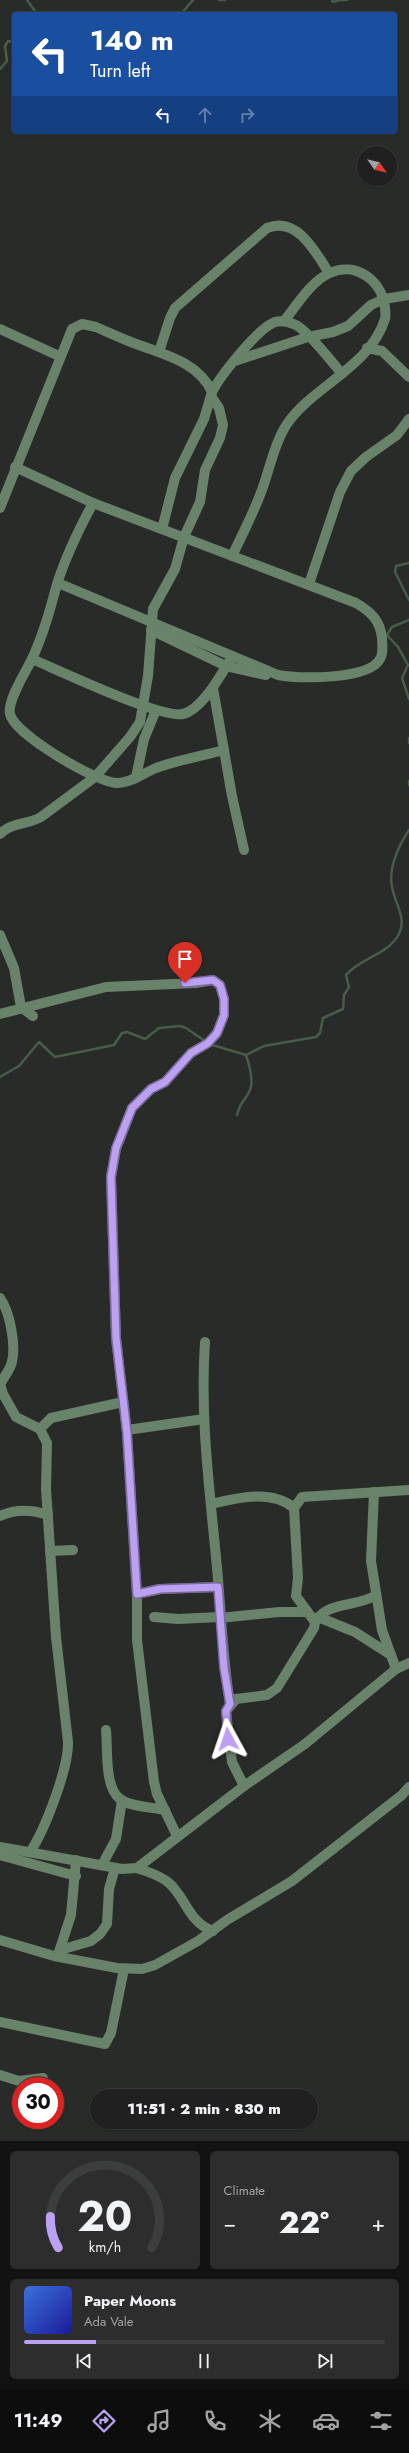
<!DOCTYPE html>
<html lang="en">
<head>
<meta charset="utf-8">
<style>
	body { margin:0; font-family:Jost,sans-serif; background:#2c2d2c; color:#f1f3f6; height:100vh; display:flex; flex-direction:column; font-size:15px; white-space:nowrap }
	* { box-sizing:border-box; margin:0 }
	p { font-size:13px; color:#a1a3a4 }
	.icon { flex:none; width:22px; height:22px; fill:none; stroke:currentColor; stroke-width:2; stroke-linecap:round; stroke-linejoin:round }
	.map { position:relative; height:2141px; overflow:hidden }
	.side { display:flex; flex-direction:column; gap:10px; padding:10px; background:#111211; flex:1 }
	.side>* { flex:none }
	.guide { position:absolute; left:12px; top:12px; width:385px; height:122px; border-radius:4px; box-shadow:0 1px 3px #0004,0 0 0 1px #3c3e3d; background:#1a4fa0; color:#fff; overflow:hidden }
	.needle { width:26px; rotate:124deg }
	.controls { position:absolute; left:357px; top:146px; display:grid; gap:8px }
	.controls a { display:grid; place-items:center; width:40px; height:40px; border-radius:50%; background:#1f201f; box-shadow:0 1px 3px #0004,0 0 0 1px #3c3e3d; font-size:20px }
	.speed { position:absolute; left:12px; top:2077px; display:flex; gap:8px; font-size:20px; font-weight:700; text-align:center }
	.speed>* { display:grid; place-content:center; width:52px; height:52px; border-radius:50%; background:#1f201f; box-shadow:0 1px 3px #0004,0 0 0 1px #3c3e3d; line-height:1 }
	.speed .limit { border:6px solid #d22; background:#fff; color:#111 }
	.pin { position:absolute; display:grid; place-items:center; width:34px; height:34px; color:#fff; margin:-41px -17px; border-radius:50% 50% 50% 0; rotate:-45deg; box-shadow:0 0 4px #0007 }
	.pin .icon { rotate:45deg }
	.me { position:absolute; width:44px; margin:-22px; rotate:355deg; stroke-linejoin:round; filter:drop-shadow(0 0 3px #0008) }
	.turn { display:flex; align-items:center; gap:14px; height:84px; padding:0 12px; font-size:18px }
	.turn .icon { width:52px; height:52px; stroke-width:2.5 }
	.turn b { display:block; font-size:28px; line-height:34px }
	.lanes { display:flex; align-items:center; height:38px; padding:0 12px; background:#0003; justify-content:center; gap:20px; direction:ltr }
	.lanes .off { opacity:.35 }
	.big { font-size:30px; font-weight:800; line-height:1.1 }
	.side .card { flex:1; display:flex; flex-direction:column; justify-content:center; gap:6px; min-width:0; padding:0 14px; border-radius:6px; background:#2c2d2c }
	.side .dial { align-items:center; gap:0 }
	.dial svg { height:104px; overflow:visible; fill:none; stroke:#3c3e3d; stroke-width:7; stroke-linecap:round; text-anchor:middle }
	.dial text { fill:#f1f3f6; stroke:none }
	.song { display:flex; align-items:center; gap:12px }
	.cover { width:48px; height:48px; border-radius:6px; background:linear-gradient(135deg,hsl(220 70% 55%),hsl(240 70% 35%)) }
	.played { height:4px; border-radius:2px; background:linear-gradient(90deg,#bca0f2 20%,#3c3e3d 20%) }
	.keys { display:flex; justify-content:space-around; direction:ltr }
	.heat { display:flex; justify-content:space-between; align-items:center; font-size:22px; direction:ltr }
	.side .tiles { flex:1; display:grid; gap:10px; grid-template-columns:1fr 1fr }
	.card:last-child { grid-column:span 2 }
	.trip { position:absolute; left:90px; top:2089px; width:228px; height:40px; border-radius:20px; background:#1f201f; box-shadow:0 1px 3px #0004,0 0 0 1px #3c3e3d; font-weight:800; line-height:40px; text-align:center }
	.tab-bar { display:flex; height:64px; justify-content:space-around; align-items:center; background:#0c0d0c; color:#a1a3a4 }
	.tab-bar .icon { width:28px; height:28px }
	.tab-bar .on { color:#bca0f2 }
	.tab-bar b { font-size:18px; color:#f1f3f6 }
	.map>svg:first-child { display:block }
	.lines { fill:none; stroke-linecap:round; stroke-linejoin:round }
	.stream { stroke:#485c4a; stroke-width:2.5 }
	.minor { stroke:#69826a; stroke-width:10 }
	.route-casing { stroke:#7a689d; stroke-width:10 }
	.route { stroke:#bca0f2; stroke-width:7 }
</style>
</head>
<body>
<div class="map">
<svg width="409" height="2141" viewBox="0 0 409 2141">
	<rect width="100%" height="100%" fill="#292b29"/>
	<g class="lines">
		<g class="stream">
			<polyline points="27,0 37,14"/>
			<polyline points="219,0 225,0"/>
			<polyline points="332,0 333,2 340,0"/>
			<polyline points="342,0 347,0"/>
			<polyline points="181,14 193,0"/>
			<polyline points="0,69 7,61 5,46 8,41 14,42"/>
			<polyline points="409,563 396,566 395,572 409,600"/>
			<polyline points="409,620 392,627 387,635 398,647 408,665 402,678 409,699"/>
			<polyline points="409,738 409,743"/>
			<polyline points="409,781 409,785"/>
			<path d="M209,1044L246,1055C249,1064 254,1080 250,1090C246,1100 240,1101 237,1115"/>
			<path d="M246,1055L264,1046L316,1037L320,1033L323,1018L343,1009L344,995L349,987L346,975C360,958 388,955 399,934C407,918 395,904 392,887C388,868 399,845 409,830"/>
			<polyline points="0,1077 19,1066 39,1042 55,1057 114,1045 122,1033 127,1032 145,1039 159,1028 180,1026 186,1028 205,1041"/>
		</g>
		<g class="minor">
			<polyline points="0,329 59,356"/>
			<polyline points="367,348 382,351 409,377"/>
			<path d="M159,352L170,318L175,308L267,228C297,216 315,251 329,273"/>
			<polyline points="235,361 308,337 333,332 348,326 371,305 384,299 409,295"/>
			<path d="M212,392C221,375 258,328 275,322C282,320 289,322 296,325C308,331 332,362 342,374"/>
			<path d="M15,467L93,503L356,603C371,612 380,620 382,638C382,644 384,653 380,659C369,680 298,679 278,675L58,583"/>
			<path d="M93,503C79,529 66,556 57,584C50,610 43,636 31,661C25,673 7,701 10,714C14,734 97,783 117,783C131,783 144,773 156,768C178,760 202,756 224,750"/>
			<path d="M0,508L72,329L82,324L96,327C110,333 124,340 139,345C166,355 199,363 212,392L204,419L175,478L162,529"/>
			<path d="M232,556C243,533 255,510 263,487C270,467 275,442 287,424C313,386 370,367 385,319C386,315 385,311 385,307C382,281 356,261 330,273C311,281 297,305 284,321"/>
			<polyline points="309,584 340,492 351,471 366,457 397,435 409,419"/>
			<polyline points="151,630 226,666 266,675"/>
			<path d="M32,659C58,670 161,719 183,714C203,709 221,674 232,657"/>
			<polyline points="213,688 232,796 244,850"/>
			<polyline points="136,777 144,739 156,710"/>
			<path d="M0,834C12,822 27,825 41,817L95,777L130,737L140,722L148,676L153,609L175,569L184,537L200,502L205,470L220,438L223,425L219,408L211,396"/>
			<polyline points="0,935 14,968 21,1007 33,1016"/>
			<polyline points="0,1014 106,987 196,983 213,980 220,985 224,999 224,1015 217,1033 208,1043 191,1053 165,1082 151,1089 132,1108 116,1149 111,1177 116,1338 127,1433 137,1597 137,1640 154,1782 157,1794 177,1836"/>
			<path d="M0,1298C10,1312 16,1345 12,1362C10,1370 4,1377 0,1384L3,1394L16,1417L40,1429L47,1443L46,1489L56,1637L68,1742C69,1767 45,1830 30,1852"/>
			<path d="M205,1342C200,1414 209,1485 216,1557C221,1606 222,1655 230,1704"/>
			<polyline points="40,1429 51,1418 123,1402"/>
			<polyline points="127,1430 204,1419"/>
			<polyline points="374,1492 371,1561 382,1630 396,1669"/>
			<path d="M211,1504C237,1498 272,1489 294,1508"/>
			<path d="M0,1516C15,1509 33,1510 48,1515"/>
			<polyline points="50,1551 73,1550"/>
			<polyline points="137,1594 160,1589 218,1587"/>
			<polyline points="154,1617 178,1619 220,1617"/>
			<polyline points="318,1617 355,1632 391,1655"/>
			<polyline points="220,1618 279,1612 307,1612"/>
			<path d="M316,1621C328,1601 359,1607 376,1595"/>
			<path d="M106,1730C108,1749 104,1787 120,1799C130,1807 152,1807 165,1810"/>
			<polyline points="244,1786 232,1762 226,1711 236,1699 267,1695 277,1688 314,1628 315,1622 296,1596 298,1578 294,1508 302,1497 409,1490"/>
			<polyline points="0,1847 122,1869 137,1868 244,1786 305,1744 396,1669 409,1663"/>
			<polyline points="0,1855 76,1876"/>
			<polyline points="102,1865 116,1839 122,1800"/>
			<path d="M137,1868C148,1872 160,1875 169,1883C186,1898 189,1923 213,1931"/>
			<polyline points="0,1940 54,1956 117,1968 142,1969 155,1965 198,1941 227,1920 292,1881 402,1795 409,1787"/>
			<polyline points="60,1950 91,1941 100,1934 107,1924 109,1889 115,1868"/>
			<polyline points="58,1955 71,1915 76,1860"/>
			<polyline points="0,2022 105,2044 111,2033 124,1969"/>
			<polyline points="0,2075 19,2081 43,2078"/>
		</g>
	</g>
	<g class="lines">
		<g class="route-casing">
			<polyline id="route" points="185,983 213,980 220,985 224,999 224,1015 217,1033 208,1043 191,1053 165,1082 151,1089 132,1108 116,1148 111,1177 116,1338 127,1433 137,1594 160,1589 218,1587 224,1668 230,1704 226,1711 228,1739"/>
		</g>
		<use href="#route" class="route"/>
	</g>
</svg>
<div class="controls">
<a><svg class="needle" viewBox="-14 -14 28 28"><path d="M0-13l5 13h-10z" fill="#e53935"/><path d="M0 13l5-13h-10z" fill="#a1a3a4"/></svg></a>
</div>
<div class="speed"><div class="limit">30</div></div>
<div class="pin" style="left:185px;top:983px;background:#d93025"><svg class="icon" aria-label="arrive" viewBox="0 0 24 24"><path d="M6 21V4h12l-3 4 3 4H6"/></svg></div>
<svg class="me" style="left:228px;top:1739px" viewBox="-20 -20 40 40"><path d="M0-17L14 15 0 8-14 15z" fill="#bca0f2" stroke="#fff" stroke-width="4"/></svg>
<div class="trip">11:51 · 2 min · 830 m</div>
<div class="guide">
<div class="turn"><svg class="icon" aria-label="left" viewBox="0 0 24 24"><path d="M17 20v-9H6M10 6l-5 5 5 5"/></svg><div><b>140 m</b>Turn left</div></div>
<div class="lanes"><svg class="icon" aria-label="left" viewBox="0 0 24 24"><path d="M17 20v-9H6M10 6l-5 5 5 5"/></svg><svg class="icon off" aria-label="ahead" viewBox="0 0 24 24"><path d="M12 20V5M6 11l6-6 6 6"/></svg><svg class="icon off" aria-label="right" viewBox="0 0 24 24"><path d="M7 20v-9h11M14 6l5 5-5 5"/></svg></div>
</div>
</div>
<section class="side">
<div class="tiles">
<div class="card dial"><svg viewBox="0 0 100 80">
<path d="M14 69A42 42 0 1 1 86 69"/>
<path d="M14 69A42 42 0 0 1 8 45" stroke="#bca0f2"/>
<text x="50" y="56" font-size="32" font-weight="700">20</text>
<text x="50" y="72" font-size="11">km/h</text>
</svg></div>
<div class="card"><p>Climate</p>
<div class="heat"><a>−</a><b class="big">22°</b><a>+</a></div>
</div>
<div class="card">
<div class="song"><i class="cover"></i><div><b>Paper Moons</b><p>Ada Vale</p></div></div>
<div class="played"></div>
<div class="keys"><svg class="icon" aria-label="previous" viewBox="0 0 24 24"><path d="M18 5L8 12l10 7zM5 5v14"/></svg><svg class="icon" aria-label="pause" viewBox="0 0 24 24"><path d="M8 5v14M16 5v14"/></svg><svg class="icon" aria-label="next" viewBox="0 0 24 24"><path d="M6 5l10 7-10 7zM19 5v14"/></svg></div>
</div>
</div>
</section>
<nav class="tab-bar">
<b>11:49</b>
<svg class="icon on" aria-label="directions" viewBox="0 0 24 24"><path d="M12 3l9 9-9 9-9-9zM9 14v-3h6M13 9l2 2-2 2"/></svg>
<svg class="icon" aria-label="music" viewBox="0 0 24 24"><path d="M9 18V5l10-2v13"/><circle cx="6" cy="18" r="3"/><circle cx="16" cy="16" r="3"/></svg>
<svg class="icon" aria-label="phone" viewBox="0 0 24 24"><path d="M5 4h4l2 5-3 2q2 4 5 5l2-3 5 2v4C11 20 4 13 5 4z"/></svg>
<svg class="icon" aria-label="climate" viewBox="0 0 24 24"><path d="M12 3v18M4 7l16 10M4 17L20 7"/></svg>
<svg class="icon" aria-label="car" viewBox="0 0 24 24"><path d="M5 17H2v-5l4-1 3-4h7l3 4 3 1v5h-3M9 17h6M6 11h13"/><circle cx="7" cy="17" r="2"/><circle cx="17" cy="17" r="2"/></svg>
<svg class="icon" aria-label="filters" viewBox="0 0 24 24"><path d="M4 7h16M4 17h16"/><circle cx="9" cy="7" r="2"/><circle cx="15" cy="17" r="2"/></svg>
</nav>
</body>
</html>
